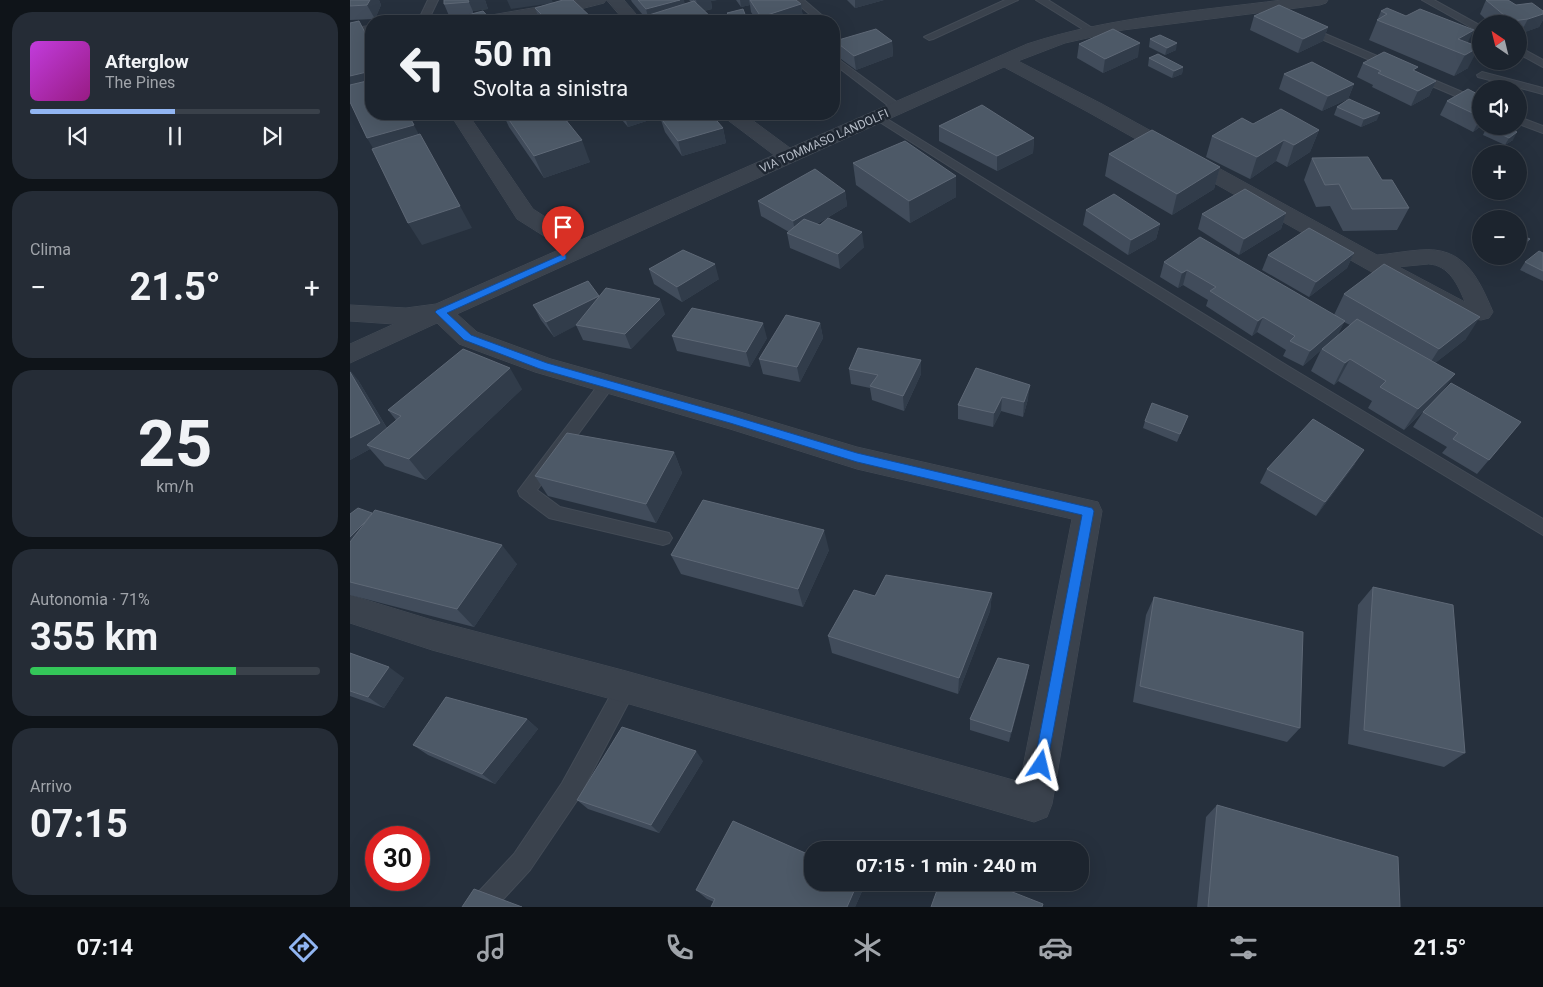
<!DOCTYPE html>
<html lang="it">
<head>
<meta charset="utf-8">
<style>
	body { margin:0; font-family:Roboto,sans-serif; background:#252c36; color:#f1f3f6; height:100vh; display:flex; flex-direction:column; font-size:19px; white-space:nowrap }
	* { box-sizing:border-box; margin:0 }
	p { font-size:16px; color:#a0a4aa }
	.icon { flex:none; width:28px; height:28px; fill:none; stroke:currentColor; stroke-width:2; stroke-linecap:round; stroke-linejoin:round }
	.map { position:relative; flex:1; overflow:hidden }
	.details { display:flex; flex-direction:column; gap:12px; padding:12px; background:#0f1419; width:350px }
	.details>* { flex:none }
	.top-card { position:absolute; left:15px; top:15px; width:475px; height:105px; border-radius:20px; box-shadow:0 5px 20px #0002,0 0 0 1px #3a414a; background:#1c242e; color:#f1f3f6; overflow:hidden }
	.needle { width:32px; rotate:325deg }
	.tools { position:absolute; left:1122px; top:15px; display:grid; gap:10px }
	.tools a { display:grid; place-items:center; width:55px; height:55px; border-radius:50%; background:#1c242e; box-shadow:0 5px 20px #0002,0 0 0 1px #3a414a; font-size:25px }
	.speed { position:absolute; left:15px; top:826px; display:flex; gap:10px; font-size:25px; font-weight:700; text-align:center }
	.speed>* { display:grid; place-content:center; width:65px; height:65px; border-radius:50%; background:#1c242e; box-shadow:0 5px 20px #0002,0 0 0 1px #3a414a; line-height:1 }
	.speed .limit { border:8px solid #d22; background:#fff; color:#111 }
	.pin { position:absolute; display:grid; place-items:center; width:42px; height:42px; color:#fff; margin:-51px -21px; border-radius:50% 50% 50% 0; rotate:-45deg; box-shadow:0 0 5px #0007 }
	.pin .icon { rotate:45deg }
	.me { position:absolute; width:55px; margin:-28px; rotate:10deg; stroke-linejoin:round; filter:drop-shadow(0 0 4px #0008) }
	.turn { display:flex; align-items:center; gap:18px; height:105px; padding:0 25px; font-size:22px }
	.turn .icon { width:65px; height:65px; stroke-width:2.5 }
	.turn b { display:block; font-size:35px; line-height:42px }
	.big { font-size:38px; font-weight:700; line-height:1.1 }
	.details .card { flex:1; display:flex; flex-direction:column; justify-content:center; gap:8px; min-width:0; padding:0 18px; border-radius:20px; background:#252c36 }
	.details .dial { align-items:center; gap:0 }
	.dial b { font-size:65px; line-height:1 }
	.song { display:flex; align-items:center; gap:15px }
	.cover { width:60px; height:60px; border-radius:8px; background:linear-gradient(135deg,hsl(290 70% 55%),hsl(310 70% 35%)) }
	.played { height:5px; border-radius:2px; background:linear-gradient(90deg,#91b5f2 50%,#3a414a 50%) }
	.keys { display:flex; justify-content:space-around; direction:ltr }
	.heat { display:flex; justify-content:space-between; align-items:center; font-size:28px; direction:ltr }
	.charge { height:8px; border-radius:4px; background:linear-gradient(90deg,#34c759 71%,#3a414a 0) }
	.trip { position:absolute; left:454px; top:841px; width:285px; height:50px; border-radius:20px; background:#1c242e; box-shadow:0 5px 20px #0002,0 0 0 1px #3a414a; font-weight:700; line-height:50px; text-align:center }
	.tabs { display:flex; height:80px; justify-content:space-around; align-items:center; background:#0b0e12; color:#a0a4aa }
	.tabs .icon { width:35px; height:35px }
	.tabs .selected { color:#91b5f2 }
	.tabs b { font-size:22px; color:#f1f3f6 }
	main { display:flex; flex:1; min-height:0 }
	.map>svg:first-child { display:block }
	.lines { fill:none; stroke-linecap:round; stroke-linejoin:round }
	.service-casing { stroke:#434b56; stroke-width:2 }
	.minor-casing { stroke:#434b56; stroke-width:1 }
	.service { fill:#3a424d; fill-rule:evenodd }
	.minor { fill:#3a424d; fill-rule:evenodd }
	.wall { fill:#414c5b; fill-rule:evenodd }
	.shaded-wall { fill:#313c4a }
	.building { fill:#4d5967; stroke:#5e6876 }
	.route { fill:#1a73e8; stroke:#114b97 }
	.labels { text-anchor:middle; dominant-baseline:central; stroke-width:5; stroke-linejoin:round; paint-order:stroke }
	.far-street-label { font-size:12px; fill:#b6bdc8; stroke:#1f2732 }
</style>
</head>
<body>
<main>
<section class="details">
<div class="card">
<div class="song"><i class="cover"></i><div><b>Afterglow</b><p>The Pines</p></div></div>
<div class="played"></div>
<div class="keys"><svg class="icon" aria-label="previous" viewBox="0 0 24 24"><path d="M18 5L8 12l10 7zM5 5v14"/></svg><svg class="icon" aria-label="pause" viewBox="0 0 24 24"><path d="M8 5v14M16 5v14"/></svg><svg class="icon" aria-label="next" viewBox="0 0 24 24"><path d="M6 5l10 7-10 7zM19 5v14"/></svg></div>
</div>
<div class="card"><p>Clima</p>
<div class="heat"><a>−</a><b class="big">21.5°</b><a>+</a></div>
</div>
<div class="card dial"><b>25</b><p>km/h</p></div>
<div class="card"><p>Autonomia · 71%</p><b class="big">355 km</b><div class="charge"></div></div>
<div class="card"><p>Arrivo</p><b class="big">07:15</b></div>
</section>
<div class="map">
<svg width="1193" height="907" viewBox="0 0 1193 907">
	<rect width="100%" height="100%" fill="#26303d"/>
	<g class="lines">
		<g class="service-casing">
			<g id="service">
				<polygon points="78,0 88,0 78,21 68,21"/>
				<polygon points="443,0 454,0 475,18 469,21 455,21 463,17"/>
				<polygon points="655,0 668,0 583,39 579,40 574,37"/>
				<polygon points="686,0 698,0 747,31 742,34 739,33"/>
				<polygon points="1072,0 1084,0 1131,26 1131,33"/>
				<polygon points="954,25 1046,64 1047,66 1046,68 1038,68 951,30 951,26"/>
				<polygon points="1169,47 1193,60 1193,67 1169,54"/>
				<polygon points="484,56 552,106 554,108 552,110 544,110 484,64"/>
				<polygon points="1065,72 1131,100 1131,107 1061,77 1060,75"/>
				<polygon points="1132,72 1193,88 1193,94 1128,77 1127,75"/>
				<polygon points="529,114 941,368 1193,519 1193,535 931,376 525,119 523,117 525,115"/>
				<polygon points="1169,117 1193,126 1193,133 1169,124"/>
				<polygon points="257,378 262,380 265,384 262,388 187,490 210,507 319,533 322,538 319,543 313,545 199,518 170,496 168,491 252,380"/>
				<polygon points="276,678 283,680 286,687 283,694 228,799 180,870 146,907 118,907 122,899 164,854 212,783 269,680"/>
			</g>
		</g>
		<g class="minor-casing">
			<g id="minor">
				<path d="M229,0H256L254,3C212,14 171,24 128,21L130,18L136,16Z"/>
				<polygon points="257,0 274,0 292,21 275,21"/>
				<path d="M932,0H978L976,3L970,5L773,30L715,43L668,61L752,104L1027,255C1041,254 1055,251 1070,250C1114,246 1128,277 1143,312L1139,318L1131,320L1098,315L738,112L654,67L107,314L127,332L201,359L380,409L507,447L748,502L752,511L702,804L697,817L684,822L276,703L82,650L0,623V595L82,620L276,671L670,782L722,519L507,469L380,429L185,372L109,344L87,323L0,363V344L44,324L0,321V305L56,308L86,304L213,248L167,219L100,114H118L183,209L231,240L424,155L375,118L373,114H394L440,148L677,44C759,17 847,11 932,0ZM1079,264C1099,265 1108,285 1115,302L1049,267Z"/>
				<polygon points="21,26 21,36 0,38 0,28"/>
			</g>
		</g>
		<use href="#service" class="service"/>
		<use href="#minor" class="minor"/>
	</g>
	<g class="wall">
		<polygon points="0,0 29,0 31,5 25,19 0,20"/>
		<polygon points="94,0 135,0 138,9 123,11 123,13 108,17 100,18 94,4"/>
		<polygon points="281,0 334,0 334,4 341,2 339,0 367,0 361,1 362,9 354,11 364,20 364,21 298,21 282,2"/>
		<polygon points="386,0 446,0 451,4 453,18 443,21 407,21 401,12 400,5 391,7"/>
		<polygon points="497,0 534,0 505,8"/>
		<polygon points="1136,0 1166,5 1193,14 1193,20 1189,27 1169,34 1169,24 1141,24 1130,14"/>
		<polygon points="202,3 161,9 203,3 245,21 190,21 185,8"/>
		<polygon points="1031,11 1118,42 1118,68 1104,76 1019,40"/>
		<polygon points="377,13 397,21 380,21 378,20"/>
		<polygon points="904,16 978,27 973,41 948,53 900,30"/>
		<polygon points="800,39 826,50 815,55 799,47"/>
		<polygon points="485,41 542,41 543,56 506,70 487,56"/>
		<polygon points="729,44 788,57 753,73 727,58"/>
		<polygon points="799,58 833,67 832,74 822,78 798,66"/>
		<polygon points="1013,63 1066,72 1086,81 1079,96 1061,106 1022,87 1023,85 1007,77"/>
		<polygon points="934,74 1004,84 998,99 972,111 929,89"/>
		<polygon points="1131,96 1131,126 1123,132 1090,115 1097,101"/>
		<polygon points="987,107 1027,120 1011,127 984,115"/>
		<polygon points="153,114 226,114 227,117 217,121 240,162 194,178 159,127"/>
		<polygon points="267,114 318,114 278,127"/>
		<polygon points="310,117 373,128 376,143 332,156 315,132"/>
		<polygon points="903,124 969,130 960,152 937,167 926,161 900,179 856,157 862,136"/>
		<polygon points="589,126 684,138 683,153 647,171 589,141"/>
		<polygon points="1137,127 1163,140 1155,145 1133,135"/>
		<polygon points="759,154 870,167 864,189 822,215 755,176"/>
		<polygon points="962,158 1032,180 1059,208 1047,230 993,231 980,206 966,207 954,180"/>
		<polygon points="503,163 606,176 606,197 560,223 506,185"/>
		<polygon points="495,191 497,206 467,224 514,247 490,269 440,248 437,233 439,232 411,216 408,201"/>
		<polygon points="736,210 810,224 806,239 778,255 733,225"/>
		<polygon points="936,213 931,229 889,255 848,229 852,214"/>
		<polygon points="1004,253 997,268 959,297 912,270 918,255"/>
		<polygon points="1193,253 1193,281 1170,270 1175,262"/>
		<path d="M814,262L984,315L994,294L1116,339L1085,363L1092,393L1171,422L1127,474L1092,453L1097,447L1063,427L1073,412L1080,405L1054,430L1018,408L1022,401L988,381L984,385L961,371L971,350L953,366L933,356L936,350L907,332L902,336L856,306L858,300L833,285L828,288L810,277ZM994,322L1000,325L987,336Z"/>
		<polygon points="299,269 369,279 332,302 304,284"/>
		<polygon points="249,296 315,314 281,349 233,340 226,325 204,337 191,320 183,305"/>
		<polygon points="470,323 473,338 450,382 413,374 409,359"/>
		<polygon points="322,336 417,338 400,367 327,351"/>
		<polygon points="626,368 678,399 673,417 651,411 643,427 608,419 608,405"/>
		<polygon points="499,369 571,374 554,411 522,400 520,388 501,384"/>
		<polygon points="8,380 37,428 46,420 38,410 172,389 76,480 35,466 20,449 0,460"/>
		<polygon points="838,416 827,442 793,428 795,421"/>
		<polygon points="324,452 332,473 306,523 198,496 185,476"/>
		<polygon points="1005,464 966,516 910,483 917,469"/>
		<polygon points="0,514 167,564 124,627 0,595"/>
		<polygon points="479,550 453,607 331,574 321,555"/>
		<polygon points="1023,587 1115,753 1094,767 998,744 1008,605"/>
		<polygon points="642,593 640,611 608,694 482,653 478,636 525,596"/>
		<polygon points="804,597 950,728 937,742 783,702 796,615"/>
		<polygon points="0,653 54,678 34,708 0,696"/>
		<polygon points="679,665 677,676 659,742 620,730 620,719"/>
		<polygon points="177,719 188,729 145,784 78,755 63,745"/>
		<polygon points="353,761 309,833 238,809 227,800"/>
		<polygon points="867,805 1050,907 847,907 856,817"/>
		<polygon points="514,887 505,907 361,907 364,902 357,899 346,890"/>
	</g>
	<g class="shaded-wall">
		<polygon points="20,0 29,0 31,5 25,19 17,5"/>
		<polygon points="118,0 135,0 138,9 123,11 125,16"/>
		<polygon points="157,0 202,0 203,3 161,9"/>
		<polygon points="330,0 334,0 337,13 299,15 301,21 299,21 296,9"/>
		<polygon points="346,0 367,0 361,1 362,9 349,12"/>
		<polygon points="390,0 399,0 400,5 391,7"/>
		<polygon points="505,0 534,0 505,8"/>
		<polygon points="451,4 453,18 443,21 412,21 411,17"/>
		<polygon points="1193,14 1193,20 1189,27 1170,34 1178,19"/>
		<polygon points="396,17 397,21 385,21 385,20"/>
		<polygon points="978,27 973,41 948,53 953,39"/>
		<polygon points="1124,30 1114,50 1108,39"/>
		<polygon points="542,41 543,56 506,70 504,56"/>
		<polygon points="790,43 788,57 753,73 755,59"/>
		<polygon points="827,43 826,50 815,55 817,48"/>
		<polygon points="1129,47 1118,68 1104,76 1115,55"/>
		<polygon points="833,67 832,74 822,78 824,71"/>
		<polygon points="21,71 21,95 0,95 0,76"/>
		<polygon points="1086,81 1079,96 1061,106 1068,91"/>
		<polygon points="1004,84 998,99 972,111 978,96"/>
		<polygon points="1030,113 1027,120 1011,127 1014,119"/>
		<polygon points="58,114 75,146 30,160 17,138"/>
		<polygon points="207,114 226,114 227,117 210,123"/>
		<polygon points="274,114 318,114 278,127"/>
		<polygon points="1131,117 1131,126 1123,132"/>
		<polygon points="373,128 376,143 332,156 328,141"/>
		<polygon points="969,130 960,152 937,167 944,145"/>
		<polygon points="1167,132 1163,140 1155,145 1159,138"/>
		<polygon points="684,138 683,153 647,171 647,156"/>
		<polygon points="232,140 240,162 194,178 184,156"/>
		<polygon points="934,140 926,161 900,179 907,157"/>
		<polygon points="870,167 864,189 822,215 827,194"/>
		<polygon points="606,176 606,197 560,223 559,201"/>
		<polygon points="495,191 497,206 446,236 443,221"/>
		<polygon points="110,206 122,228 72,245 58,223"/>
		<polygon points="936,213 931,229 889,255 894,239"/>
		<polygon points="810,224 806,239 778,255 781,240"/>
		<polygon points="512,232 514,247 490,269 488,254"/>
		<polygon points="1180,239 1175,247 1169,251 1169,247"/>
		<polygon points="1004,253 997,268 959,297 966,282"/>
		<polygon points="365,264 369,279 332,302 327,287"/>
		<polygon points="837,270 833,285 828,288 832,273"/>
		<polygon points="249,296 255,311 204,337 196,322"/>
		<polygon points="310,299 315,314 281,349 275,334"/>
		<polygon points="913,317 907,332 902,336 908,321"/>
		<polygon points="1130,317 1116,339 1075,371 1089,349"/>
		<polygon points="995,321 987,336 953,366 960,351"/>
		<polygon points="413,323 417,338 400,367 396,352"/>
		<polygon points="470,323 473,338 450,382 447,367"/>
		<polygon points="1000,359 988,381 984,385 995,363"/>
		<polygon points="571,360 571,374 554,411 553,396"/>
		<polygon points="160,368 172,389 76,480 59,459"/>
		<polygon points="0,370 8,380 42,437 17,445 20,449 0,460"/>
		<polygon points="1105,374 1090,395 1054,430 1068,409"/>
		<polygon points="680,385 678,399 673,417 674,402"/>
		<polygon points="652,397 651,411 643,427 644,413"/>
		<polygon points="1014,450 1005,464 966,516 975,502"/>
		<polygon points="324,452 332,473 306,523 296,504"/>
		<polygon points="24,514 0,551 0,537"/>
		<polygon points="474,530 479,550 453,607 448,589"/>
		<polygon points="152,545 167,564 124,627 107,609"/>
		<polygon points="642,593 640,611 608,694 609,678"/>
		<polygon points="679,665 677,676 659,742 661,732"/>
		<polygon points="39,667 54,678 34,708 18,697"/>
		<polygon points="177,719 188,729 145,784 132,774"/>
		<polygon points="346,751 353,761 309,833 301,825"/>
		<polygon points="508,882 512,882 514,887 505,907 497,907"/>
	</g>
	<g class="building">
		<polygon points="0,0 20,0 17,5 0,6"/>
		<polygon points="94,0 118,0 119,2 94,4"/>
		<polygon points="213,0 223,0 245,21 198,21 185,8"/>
		<polygon points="288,0 330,0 296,9"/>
		<polygon points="400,0 446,0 451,4 411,17"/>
		<polygon points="1136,0 1158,0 1166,5 1182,3 1193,11 1193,14 1178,19 1161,21"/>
		<polygon points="344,1 364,20 358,21 306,21 299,15"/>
		<polygon points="929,5 978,27 953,39 904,16"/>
		<polygon points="1037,8 1056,16 1070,9 1124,30 1108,39 1129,47 1115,55 1027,20 1037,14 1031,11"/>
		<polygon points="393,9 396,17 385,20 377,13"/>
		<polygon points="133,11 142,21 94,21"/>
		<polygon points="9,21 21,44 21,71 0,76 0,23"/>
		<polygon points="526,29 542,41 504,56 485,41"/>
		<polygon points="763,29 790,43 755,59 729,44"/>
		<polygon points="810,35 827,43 817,48 800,39"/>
		<polygon points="1034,52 1068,67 1063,70 1086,81 1068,91 1028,73 1031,71 1013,63"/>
		<polygon points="808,54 833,67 824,71 799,58"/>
		<polygon points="962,62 1004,84 978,96 934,74"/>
		<polygon points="21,80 21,114 58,114 64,125 17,138 0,102 0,85"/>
		<polygon points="1118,89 1131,96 1131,117 1097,101"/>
		<polygon points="999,99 1030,113 1014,119 987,107"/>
		<polygon points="632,105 684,138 647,156 589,126"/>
		<polygon points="931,109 969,130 944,145 934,140 907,157 862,136 892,118 903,124"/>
		<polygon points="155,114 211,114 232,140 184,156"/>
		<polygon points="321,114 361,114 373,128 328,141 310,117"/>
		<polygon points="1139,126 1155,126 1167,132 1159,138 1137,127"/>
		<polygon points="802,130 870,167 827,194 759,154"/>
		<polygon points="70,134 110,206 58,223 22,149"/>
		<polygon points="555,141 606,176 559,201 503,163"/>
		<polygon points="1018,157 1032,180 1042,180 1059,208 1002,209 989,184 975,185 962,158"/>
		<polygon points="465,169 495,191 443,221 408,201"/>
		<polygon points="895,189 936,213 894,239 852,214"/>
		<polygon points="764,194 810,224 781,240 736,210"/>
		<polygon points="478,218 512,232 488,254 437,233 454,219 470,225"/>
		<polygon points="959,228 1004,253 966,282 918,255"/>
		<polygon points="1169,234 1180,239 1169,247"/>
		<polygon points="850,237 995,321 960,351 940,341 945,336 913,317 908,321 860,291 866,287 837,270 832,273 814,262"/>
		<polygon points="333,250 365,264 327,287 299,269"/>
		<polygon points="1189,251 1193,253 1193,271 1175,262"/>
		<polygon points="1034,264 1130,317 1089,349 994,294"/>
		<polygon points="238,281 249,296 196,322 183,305"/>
		<polygon points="256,288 310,299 275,334 226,325"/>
		<polygon points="342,308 413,323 396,352 322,336"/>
		<polygon points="436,315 470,323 447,367 409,359"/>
		<polygon points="1007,319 1105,374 1068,409 1030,387 1036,381 1000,359 995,363 972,349"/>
		<polygon points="508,348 571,360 553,396 520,386 528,375 499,369"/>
		<polygon points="113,349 160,368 59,459 17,445 51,416 38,410"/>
		<polygon points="626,368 680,385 674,402 652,397 644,413 608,405"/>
		<polygon points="0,372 30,423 0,438"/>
		<polygon points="1101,383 1171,422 1139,460 1103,439 1108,433 1073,412"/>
		<polygon points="802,403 838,416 830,434 795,421"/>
		<polygon points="963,419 1014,450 975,502 917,469"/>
		<polygon points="217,433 324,452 296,504 185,476"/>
		<polygon points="353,500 474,530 448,589 321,555"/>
		<polygon points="8,508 22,513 15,522 0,537 0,514"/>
		<polygon points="25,510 152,545 107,609 0,582 0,542"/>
		<polygon points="536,575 642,593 609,678 478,636 504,590 525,596"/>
		<polygon points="1023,587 1103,605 1115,753 1014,730"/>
		<polygon points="804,597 953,632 950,728 790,686"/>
		<polygon points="0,653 39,667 18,697 0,691"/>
		<polygon points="648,658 679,665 661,732 620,719"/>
		<polygon points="96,697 177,719 132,774 63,745"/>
		<polygon points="272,727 346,751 301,825 227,800"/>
		<polygon points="867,805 1048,857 1050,907 858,907"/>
		<polygon points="383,821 462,856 462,882 508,882 497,907 361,907 365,899 346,890"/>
		<polygon points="590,882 637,882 693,904 692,907 581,907"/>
		<polygon points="124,889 172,907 112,907"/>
	</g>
	<polygon class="route" points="213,254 216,255 216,259 97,313 121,335 197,363 380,415 507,453 742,508 744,511 696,770 691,772 686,770 684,765 732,515 507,462 380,423 190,369 114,340 85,312 87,310"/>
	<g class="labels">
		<g class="far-street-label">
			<text transform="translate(474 141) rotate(-24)">VIA TOMMASO LANDOLFI</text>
		</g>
	</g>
</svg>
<div class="tools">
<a><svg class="needle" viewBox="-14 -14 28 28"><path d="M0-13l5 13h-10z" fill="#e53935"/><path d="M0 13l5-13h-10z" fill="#a0a4aa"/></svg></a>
<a><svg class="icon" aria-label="sound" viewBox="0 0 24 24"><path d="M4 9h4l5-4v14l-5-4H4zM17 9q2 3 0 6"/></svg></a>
<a>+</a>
<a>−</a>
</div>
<div class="speed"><div class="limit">30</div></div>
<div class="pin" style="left:213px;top:257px;background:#d93025"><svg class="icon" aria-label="arrive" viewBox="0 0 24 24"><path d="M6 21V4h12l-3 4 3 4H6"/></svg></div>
<svg class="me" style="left:691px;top:765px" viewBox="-20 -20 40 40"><path d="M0-17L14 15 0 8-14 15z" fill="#1a73e8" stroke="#fff" stroke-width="4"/></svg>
<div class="trip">07:15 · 1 min · 240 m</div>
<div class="top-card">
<div class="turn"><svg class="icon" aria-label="left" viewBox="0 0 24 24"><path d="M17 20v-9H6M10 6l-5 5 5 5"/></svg><div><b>50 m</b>Svolta a sinistra</div></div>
</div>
</div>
</main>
<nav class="tabs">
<b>07:14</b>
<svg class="icon selected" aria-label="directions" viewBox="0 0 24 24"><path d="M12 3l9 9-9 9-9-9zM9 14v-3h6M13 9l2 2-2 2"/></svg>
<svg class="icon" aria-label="music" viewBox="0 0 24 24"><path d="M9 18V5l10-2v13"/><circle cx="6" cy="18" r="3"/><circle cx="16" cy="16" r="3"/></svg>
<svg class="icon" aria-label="phone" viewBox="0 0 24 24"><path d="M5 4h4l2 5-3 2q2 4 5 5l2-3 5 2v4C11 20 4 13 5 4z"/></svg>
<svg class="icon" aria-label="climate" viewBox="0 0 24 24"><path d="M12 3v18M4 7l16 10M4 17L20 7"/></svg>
<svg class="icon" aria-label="car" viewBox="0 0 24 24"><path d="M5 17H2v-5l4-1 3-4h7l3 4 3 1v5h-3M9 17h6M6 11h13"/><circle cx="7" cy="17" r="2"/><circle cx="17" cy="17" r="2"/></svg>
<svg class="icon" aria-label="filters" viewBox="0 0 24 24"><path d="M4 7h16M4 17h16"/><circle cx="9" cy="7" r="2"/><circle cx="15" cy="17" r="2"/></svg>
<b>21.5°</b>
</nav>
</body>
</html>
